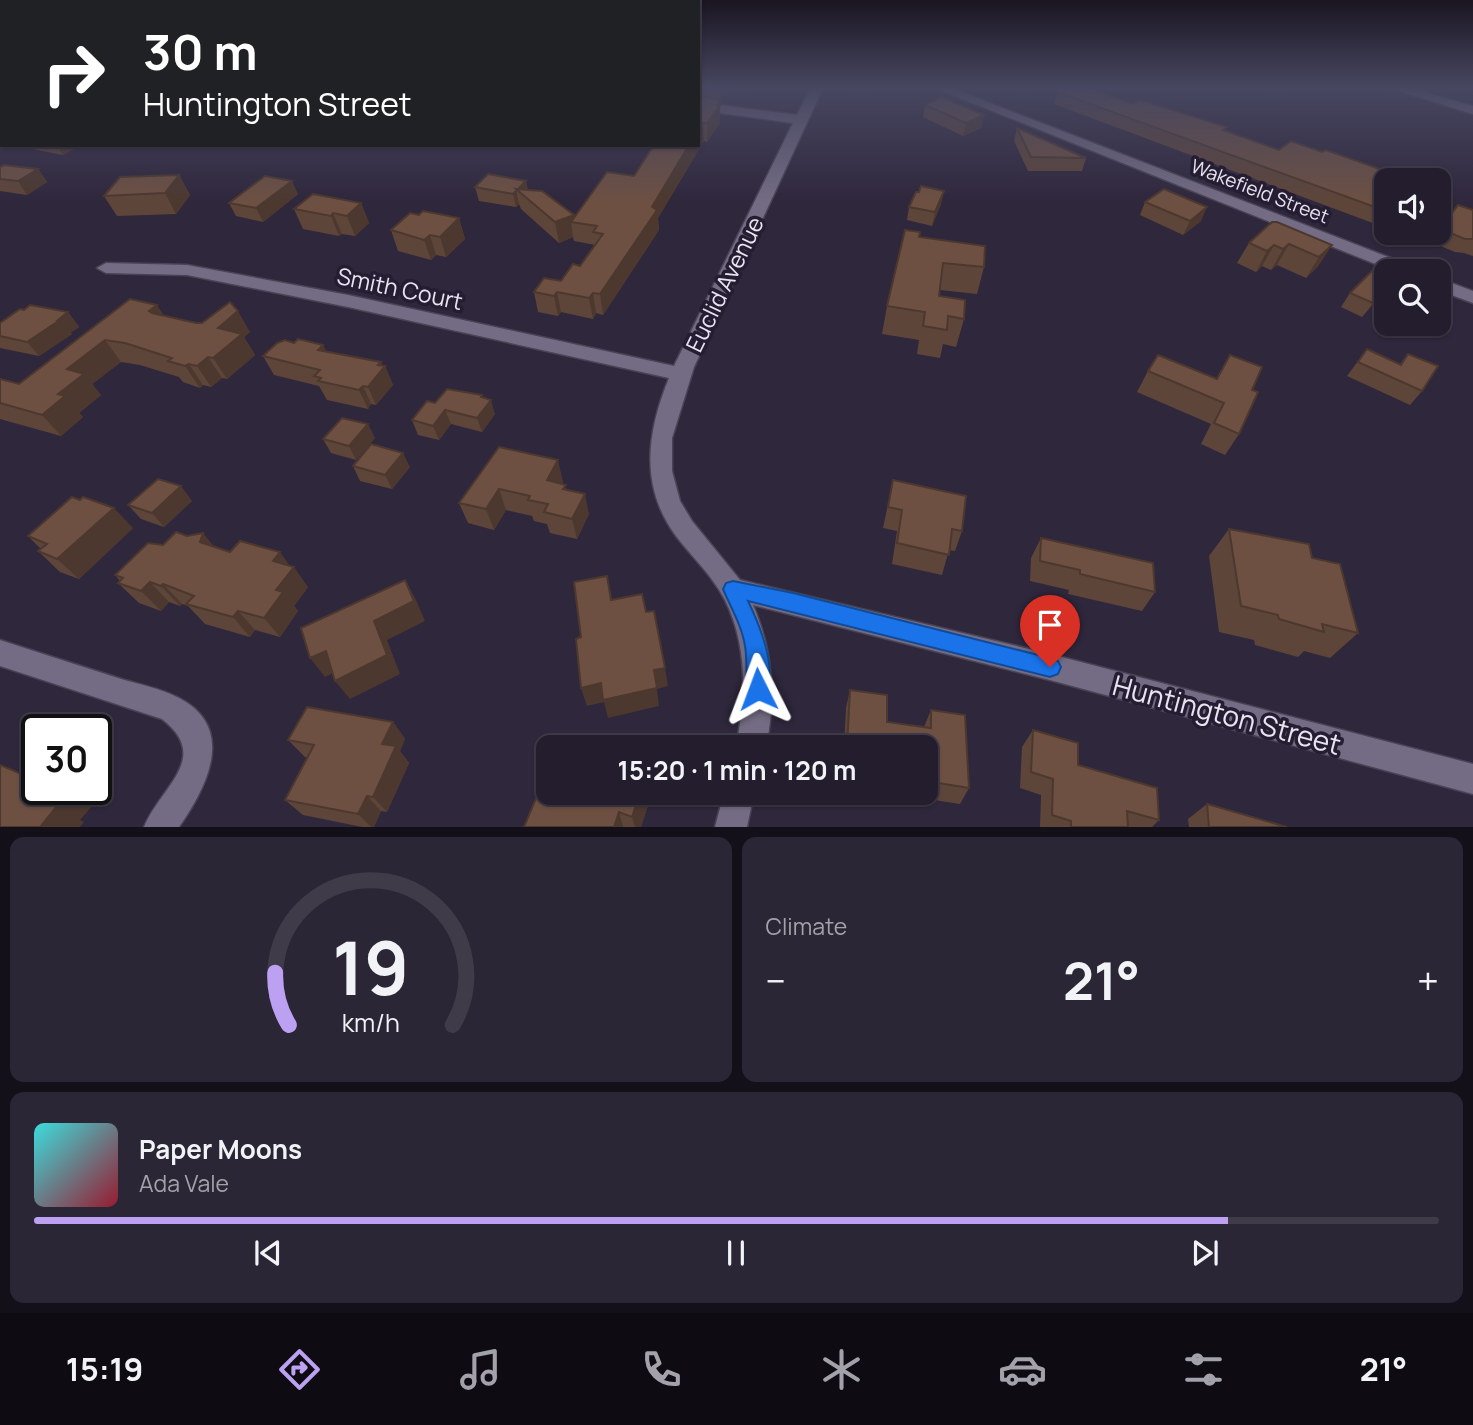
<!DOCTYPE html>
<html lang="en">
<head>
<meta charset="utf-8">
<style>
	body { margin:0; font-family:Manrope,sans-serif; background:#2b2635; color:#f1f3f6; height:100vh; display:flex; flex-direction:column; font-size:26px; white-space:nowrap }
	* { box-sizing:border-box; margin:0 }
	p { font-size:23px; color:#a3a2aa }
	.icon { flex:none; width:38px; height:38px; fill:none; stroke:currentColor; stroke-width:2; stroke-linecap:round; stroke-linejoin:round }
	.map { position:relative; height:827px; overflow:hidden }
	.side { display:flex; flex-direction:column; gap:10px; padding:10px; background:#131019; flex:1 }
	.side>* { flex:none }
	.top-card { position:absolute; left:0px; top:0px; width:700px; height:147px; box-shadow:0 2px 5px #0004,0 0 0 2px #403b49; background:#202124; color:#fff; overflow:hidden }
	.buttons { position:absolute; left:1374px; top:168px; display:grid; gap:14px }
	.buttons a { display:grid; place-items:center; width:77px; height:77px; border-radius:14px; background:#231d2d; box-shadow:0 2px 5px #0004,0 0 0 2px #403b49; font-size:35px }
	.speed { position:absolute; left:21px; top:714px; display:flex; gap:14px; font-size:35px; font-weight:700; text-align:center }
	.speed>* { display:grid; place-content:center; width:91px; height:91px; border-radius:50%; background:#231d2d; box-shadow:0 2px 5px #0004,0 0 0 2px #403b49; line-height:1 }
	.speed .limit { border:4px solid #111; border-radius:10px; background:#fff; color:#111 }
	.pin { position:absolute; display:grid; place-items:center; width:60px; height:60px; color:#fff; margin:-72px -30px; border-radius:50% 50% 50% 0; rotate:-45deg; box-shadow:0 0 7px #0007 }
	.pin .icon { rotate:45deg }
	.me { position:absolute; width:77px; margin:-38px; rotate:357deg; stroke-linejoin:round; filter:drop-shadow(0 0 5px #0008) }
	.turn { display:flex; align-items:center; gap:24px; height:147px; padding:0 28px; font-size:32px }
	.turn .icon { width:91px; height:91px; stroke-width:2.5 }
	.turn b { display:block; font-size:49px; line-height:60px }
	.big { font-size:52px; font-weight:700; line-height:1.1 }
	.side .tile { flex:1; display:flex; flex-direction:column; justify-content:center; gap:10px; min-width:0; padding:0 24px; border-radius:14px; background:#2b2635 }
	.side .dial { align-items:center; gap:0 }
	.dial svg { height:182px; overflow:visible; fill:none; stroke:#403b49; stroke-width:7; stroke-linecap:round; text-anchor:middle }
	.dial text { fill:#f1f3f6; stroke:none }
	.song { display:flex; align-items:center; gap:21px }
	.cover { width:84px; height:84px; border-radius:10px; background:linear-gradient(135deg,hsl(180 70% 55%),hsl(350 70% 35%)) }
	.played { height:7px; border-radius:4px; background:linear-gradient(90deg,#bca0f2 85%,#403b49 85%) }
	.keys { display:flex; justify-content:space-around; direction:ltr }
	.heat { display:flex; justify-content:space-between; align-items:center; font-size:38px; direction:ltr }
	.side .tiles { flex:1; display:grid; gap:10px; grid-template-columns:1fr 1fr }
	.tile:last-child { grid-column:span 2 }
	.trip { position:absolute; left:536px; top:735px; width:402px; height:70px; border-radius:14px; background:#231d2d; box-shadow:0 2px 5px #0004,0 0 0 2px #403b49; font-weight:700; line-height:70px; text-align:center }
	.tabs { display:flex; height:112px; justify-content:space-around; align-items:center; background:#0e0c12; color:#a3a2aa }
	.tabs .icon { width:49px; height:49px }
	.tabs .current { color:#bca0f2 }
	.tabs b { font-size:32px; color:#f1f3f6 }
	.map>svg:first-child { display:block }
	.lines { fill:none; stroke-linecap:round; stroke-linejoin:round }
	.minor-casing { stroke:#494355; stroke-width:3 }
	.minor { fill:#746c84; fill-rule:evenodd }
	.wall { fill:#5e4539 }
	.shaded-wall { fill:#4c382e }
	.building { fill:#6d5042; stroke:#4c382e; stroke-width:2 }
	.route { fill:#1a73e8; stroke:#114b97; stroke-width:2 }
	.labels { text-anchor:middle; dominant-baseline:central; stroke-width:7; stroke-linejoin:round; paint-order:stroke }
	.far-street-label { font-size:19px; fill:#e8e4f2; stroke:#251e32 }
	.street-label { font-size:23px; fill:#e8e4f2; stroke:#251e32 }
	.near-street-label { font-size:28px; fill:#e8e4f2; stroke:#251e32 }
</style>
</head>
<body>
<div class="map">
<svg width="1473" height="827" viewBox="0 0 1473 827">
	<rect width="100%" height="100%" fill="#2f273c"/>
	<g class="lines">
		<g class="minor-casing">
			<g id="minor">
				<path d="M811,88H823L694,367L672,438V471L680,501L692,521L740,580L1050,654L1473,764V794L1050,680L753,605C773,651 776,698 766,747H736C746,697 748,647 725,600C712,575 692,557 676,536C639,486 647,432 669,378L348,307L187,275L106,273L97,268L106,263L187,265L348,295L674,366L793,123L698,110V102L797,115Z"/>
				<polygon points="935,88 951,88 1414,267 1417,271 1393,271"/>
				<polygon points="1390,88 1409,88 1473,106 1473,114"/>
				<rect x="0" y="96" width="2" height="8"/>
				<polygon points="1438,278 1473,291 1473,303 1438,290"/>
				<path d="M0,640C39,653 78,665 118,678C137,684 160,688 179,698C237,728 207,787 179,827H144C161,786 212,758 162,719L0,666Z"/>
				<polygon points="724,793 754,793 747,827 715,827"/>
			</g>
		</g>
		<use href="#minor" class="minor"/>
	</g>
	<g class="wall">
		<polygon points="700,88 755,88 754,89 749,88 746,91 730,89 720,101 720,123 707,142 704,141 658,218 659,230 603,315 596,313 593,319 561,312 558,316 538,312 534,292 561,281 580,266 595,245 574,241 573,237 559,243 521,209 519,204 516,207 479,201 475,187 528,190 574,215 574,217 634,176 698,145"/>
		<polygon points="850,88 874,88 862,93"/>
		<polygon points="1011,88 1033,88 1025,93"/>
		<polygon points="1059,88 1133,104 1225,131 1279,150 1386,179 1386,228 1054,104"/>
		<polygon points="1261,88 1286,88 1277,93"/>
		<polygon points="925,105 984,115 981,128 963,136 923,117"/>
		<polygon points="1017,128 1086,158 1082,171 1028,171 1014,141"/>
		<polygon points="29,145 81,145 63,155 32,149"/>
		<polygon points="38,169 47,182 27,195 0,191 0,179"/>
		<polygon points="179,175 190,195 176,214 117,216 104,196"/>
		<polygon points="298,194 263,222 236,216 229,203"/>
		<polygon points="1145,202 1201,221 1183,235 1140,215"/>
		<polygon points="361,203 369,223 355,236 342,234 339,236 303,229 294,209"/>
		<polygon points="941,204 932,226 907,220 909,207"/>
		<polygon points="1438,208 1473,239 1473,256 1464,253 1455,252 1409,233 1438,233"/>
		<polygon points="419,215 459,218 465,239 446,257 436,255 431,260 398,251 391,230"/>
		<polygon points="919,237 984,267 977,294 940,290 939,296 964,319 956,347 943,344 940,358 917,354 919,340 882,334 887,306"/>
		<polygon points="1249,243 1332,245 1318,266 1306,278 1277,265 1271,270 1262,266 1256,272 1237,263"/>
		<polygon points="1350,293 1383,293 1362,317 1341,307"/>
		<polygon points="130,299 164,316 196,323 250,332 244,337 255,355 227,379 222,378 211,387 203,385 200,388 183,382 179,377 140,365 121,362 92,384 101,395 79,413 83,417 61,436 0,419 0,379 19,384"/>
		<polygon points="68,312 79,327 70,333 72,334 39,356 0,348 0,323"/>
		<polygon points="1367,349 1400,364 1408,354 1422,391 1410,405 1347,376"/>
		<polygon points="327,351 385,366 393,385 376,405 371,404 368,409 327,400 319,386 274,375 263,356"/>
		<polygon points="1230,355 1252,390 1239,434 1225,455 1201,444 1211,424 1137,392 1148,371 1216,379"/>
		<polygon points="483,398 495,414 482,432 451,424 439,440 418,435 412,420 435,403"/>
		<polygon points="375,438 356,460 331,453 323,439"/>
		<polygon points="499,447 563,482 562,484 589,514 577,539 550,533 547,524 534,521 532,516 506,510 494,530 468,523 459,503"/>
		<polygon points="353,466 410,467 392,489 360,481"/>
		<polygon points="893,480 962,531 955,551 949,550 942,575 892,564 897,531 883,528"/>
		<polygon points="192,501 164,527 141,519 128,505"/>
		<polygon points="133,528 79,579 60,572 38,551 41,549 28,536"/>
		<polygon points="1229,529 1312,558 1358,633 1330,658 1304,651 1298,657 1255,645 1254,640 1219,632 1209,556"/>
		<polygon points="1041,538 1155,592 1142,611 1068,594 1069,590 1030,581 1031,558"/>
		<polygon points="163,545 214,547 230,552 290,566 308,587 294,606 298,611 280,637 255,630 250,637 205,624 188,606 182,604 180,606 169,602 161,611 139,603 118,583 120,581 115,575"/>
		<polygon points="850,690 887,722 924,727 931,710 969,788 960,804 889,793 926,793 926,747 844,747 846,708"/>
		<polygon points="393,722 405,739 400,751 409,763 387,812 381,811 374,827 362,827 303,815 285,800 307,758 305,757 288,740"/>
		<polygon points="1033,730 1078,765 1159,820 1152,827 1040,827 1041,795 1020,788 1022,747"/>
		<polygon points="652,793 641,827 524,827"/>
		<polygon points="1207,804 1287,827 1189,827 1188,819"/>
	</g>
	<g class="shaded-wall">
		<polygon points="722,88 730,88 730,89 720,101 720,123 707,142 707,123 720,101 719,91"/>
		<polygon points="862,88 874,88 862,93"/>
		<polygon points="1027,88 1033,88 1025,93"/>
		<polygon points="1280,88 1286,88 1277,93"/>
		<polygon points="984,115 981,128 963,136 966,123"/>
		<polygon points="703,123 704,141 658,218 659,230 603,315 600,294 689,145 698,145 698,131"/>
		<polygon points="56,145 81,145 63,155"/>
		<polygon points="38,169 47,182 27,195 18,181"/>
		<polygon points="179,175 190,195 176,214 165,193"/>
		<polygon points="292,181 298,194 263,222 256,208"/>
		<polygon points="526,181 529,194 517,190"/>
		<polygon points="516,190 519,204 516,207 513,194"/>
		<polygon points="944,191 941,204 932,226 935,212"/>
		<polygon points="361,203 369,223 355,236 347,216"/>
		<polygon points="1207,207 1201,221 1183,235 1190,221"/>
		<polygon points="333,213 342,234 339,236 331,216"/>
		<polygon points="574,215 575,222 571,222 573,237 559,243 555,222"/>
		<polygon points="459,218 465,239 446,257 440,237"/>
		<polygon points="430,235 436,255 431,260 424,240"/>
		<polygon points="1289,244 1277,265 1271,270 1283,249"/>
		<polygon points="1274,245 1262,266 1256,272 1267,251"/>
		<polygon points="1332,245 1318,266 1306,278 1319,257"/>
		<polygon points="1386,287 1383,293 1362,317 1373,303"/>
		<polygon points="557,292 561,312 558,316 554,296"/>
		<polygon points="593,293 596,313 593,319 589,298"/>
		<polygon points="157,305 171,326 149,311"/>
		<polygon points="238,311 250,332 244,337 255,355 227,379 213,358 218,328"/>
		<polygon points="68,312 79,327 70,333 72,334 39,356 27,342"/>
		<polygon points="105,340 121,362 92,384 101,395 79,413 83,417 61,436 42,415 58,394 67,369"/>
		<polygon points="323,345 332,363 318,350"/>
		<polygon points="208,357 222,378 211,387 197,366"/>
		<polygon points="381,362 384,368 385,366 393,385 376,405 368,387 378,365"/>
		<polygon points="189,364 203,385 200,388 185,366"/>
		<polygon points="363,386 371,404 368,409 359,390"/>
		<polygon points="482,395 485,407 491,400 495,414 482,432 477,418 481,397"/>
		<polygon points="445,410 451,424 439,440 433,426"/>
		<polygon points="368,424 375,438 356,460 349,446"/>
		<polygon points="403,453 410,467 392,489 385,475"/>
		<polygon points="558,460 563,482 553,501 547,480"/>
		<polygon points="181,486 192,501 164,527 152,513"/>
		<polygon points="499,489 506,510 494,530 486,509"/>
		<polygon points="585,494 589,514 577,539 572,519"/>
		<polygon points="114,508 133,528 79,579 57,559"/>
		<polygon points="203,533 220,554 200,542"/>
		<polygon points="280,552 292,569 294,567 308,587 294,606 298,611 280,637 264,618 276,590 273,561"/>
		<polygon points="405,580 416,600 425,621 387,640 400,674 350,699 335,681 374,621"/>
		<polygon points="150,582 169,602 161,611 141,591"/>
		<polygon points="163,584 182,604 180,606 161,586"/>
		<polygon points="238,611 255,630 250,637 233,617"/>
		<polygon points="326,651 340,670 325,677 310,658"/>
		<polygon points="665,668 668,686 657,689 659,706 608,718 604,702 587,706 581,688"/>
		<polygon points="393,722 405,739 400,751 409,763 387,812 373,797 382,744"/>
		<polygon points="66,789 88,789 100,797 80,820 84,822 80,827 40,827 52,805"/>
		<polygon points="640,793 652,793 641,827 635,827 632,817"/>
		<polygon points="367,796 381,811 374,827 371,827 358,814"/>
		<polygon points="619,812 623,827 614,827"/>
	</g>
	<g class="building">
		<polygon points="700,88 722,88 719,91"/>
		<polygon points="1059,88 1087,88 1133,104 1140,100 1227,127 1223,130 1279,150 1291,141 1322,152 1326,150 1391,173 1385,178 1390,180 1386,180 1386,211 1057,92"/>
		<polygon points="698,95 720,100 717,105 720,105 707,123 703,123 698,131"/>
		<polygon points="942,97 984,115 966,123 925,105"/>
		<polygon points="1017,128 1086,158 1031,157"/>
		<polygon points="654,145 689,145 652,207 657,210 600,294 593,293 589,298 557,292 554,296 534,292 544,278 561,281 573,264 580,266 603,234 593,232 597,226 571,222 607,172 634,176"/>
		<polygon points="4,165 38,169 18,181 0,179 0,167"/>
		<polygon points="488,174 526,181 513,194 475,187"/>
		<polygon points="179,175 165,193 104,196 120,177"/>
		<polygon points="265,176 292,181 256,208 229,203"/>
		<polygon points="921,186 944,191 935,212 909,207 916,192 919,192"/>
		<polygon points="516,189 542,191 574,215 555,222"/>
		<polygon points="1164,189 1207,207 1190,221 1145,202"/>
		<polygon points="313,194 361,203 347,216 333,213 331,216 294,209"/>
		<polygon points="1458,205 1473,210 1473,239 1465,239 1438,228 1438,208 1452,213"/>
		<polygon points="423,211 459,218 440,237 430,235 424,240 391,230 410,213 419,215"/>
		<polygon points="1272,222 1277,222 1332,245 1319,257 1289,244 1283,249 1274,245 1267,251 1249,243"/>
		<polygon points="905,230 920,232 919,237 985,246 984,267 943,263 939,296 965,300 964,319 948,316 947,330 923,326 925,312 887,306"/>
		<polygon points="1372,271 1386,276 1386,287 1373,303 1350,293"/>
		<polygon points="130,299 157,305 149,311 152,313 196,323 202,323 230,302 238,311 218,328 242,334 213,358 208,357 197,366 189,364 185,366 168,361 172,358 125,343 105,340 67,369 84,374 58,394 65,396 42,415 0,403 0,379 19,384"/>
		<polygon points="30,305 68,312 58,320 60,320 27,342 0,336 0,323 20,309 24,310"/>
		<polygon points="298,339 323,345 318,350 381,362 378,365 385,366 368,387 363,386 359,390 318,381 321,378 314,376 320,370 263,356 277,343 285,340 294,343"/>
		<polygon points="1367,349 1401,365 1408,354 1438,366 1422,391 1358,362"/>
		<polygon points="1158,355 1217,379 1230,355 1262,367 1252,390 1258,392 1239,434 1214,423 1224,403 1148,371"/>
		<polygon points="447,389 482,395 481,397 491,400 477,418 445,410 433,426 412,420 427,401 435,403"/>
		<polygon points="342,418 368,424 349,446 323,439"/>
		<polygon points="371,444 403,453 385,475 353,466"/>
		<polygon points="499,447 558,460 547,480 566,485 563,489 585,494 572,519 544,512 548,504 528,500 530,496 499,489 486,509 459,503"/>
		<polygon points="158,479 181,486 152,513 128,505"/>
		<polygon points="893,480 966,496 962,531 952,529 949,555 897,543 902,510 888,507"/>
		<polygon points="72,497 80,500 83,497 114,508 57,559 38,551 47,544 28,536"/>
		<polygon points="1229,529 1309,544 1312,558 1340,564 1358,633 1322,624 1324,632 1279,619 1278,615 1241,606"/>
		<polygon points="176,532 187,536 203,533 200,542 230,552 240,541 280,552 273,561 294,567 276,590 283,592 264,618 238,611 233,617 186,604 194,596 163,584 161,586 150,582 141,591 118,583 123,578 115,575 148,543 163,545"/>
		<polygon points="1041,538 1153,563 1155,592 1080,574 1080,570 1040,561"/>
		<polygon points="607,576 611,600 642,594 646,612 654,611 665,668 654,670 657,688 603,700 601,683 581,688 576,639 581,637 574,582"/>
		<polygon points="405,580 414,601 374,621 387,655 335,681 326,651 310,658 301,628"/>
		<polygon points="850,690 887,695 887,722 931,728 931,710 965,715 969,788 926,781 926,747 847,747"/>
		<polygon points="307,707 393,722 382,744 396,746 373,797 367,796 358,814 285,800 314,745 288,740"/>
		<polygon points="1033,730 1078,743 1078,765 1157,788 1159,820 1127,811 1128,827 1071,827 1071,821 1052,815 1053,779 1031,772"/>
		<polygon points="559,744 572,747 557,747"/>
		<polygon points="0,765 35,780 37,778 37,789 66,789 52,805 56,807 40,827 0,827"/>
		<polygon points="548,770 548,793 640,793 632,817 619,812 614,827 524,827"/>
		<polygon points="1207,804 1287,827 1209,827"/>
	</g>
	<linearGradient id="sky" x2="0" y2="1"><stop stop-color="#1a1521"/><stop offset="0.43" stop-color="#474761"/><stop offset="1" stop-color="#474761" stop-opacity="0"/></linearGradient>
	<rect width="1473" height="203" fill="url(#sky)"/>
	<path class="route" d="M733,581L793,593L1050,658L1058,661L1061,667L1058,674L1050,677L748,601C760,626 778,669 766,696L758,699L751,696C744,681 748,663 745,646C742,626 731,608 723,589L726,583Z"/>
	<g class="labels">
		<g class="far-street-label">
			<text transform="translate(1260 191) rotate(21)">Wakefield Street</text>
		</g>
		<g class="street-label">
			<text transform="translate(724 284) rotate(-64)">Euclid Avenue</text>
			<text transform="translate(400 288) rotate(12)">Smith Court</text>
		</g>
		<g class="near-street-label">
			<text transform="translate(1227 714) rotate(15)">Huntington Street</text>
		</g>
	</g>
</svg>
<div class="buttons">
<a><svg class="icon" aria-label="sound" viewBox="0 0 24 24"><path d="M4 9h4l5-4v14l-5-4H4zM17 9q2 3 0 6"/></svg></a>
<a><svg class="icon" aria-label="search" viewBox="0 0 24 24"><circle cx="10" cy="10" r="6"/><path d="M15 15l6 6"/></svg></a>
</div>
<div class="speed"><div class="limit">30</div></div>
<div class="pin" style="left:1050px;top:667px;background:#d93025"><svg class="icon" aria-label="arrive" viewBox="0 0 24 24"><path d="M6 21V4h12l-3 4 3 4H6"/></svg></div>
<svg class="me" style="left:758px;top:689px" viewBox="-20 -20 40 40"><path d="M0-17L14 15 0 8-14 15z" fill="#1a73e8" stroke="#fff" stroke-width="4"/></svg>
<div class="trip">15:20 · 1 min · 120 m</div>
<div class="top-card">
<div class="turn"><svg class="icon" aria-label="right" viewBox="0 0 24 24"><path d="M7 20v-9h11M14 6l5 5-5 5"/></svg><div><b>30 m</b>Huntington Street</div></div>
</div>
</div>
<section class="side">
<div class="tiles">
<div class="tile dial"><svg viewBox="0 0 100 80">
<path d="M14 69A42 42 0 1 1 86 69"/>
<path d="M14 69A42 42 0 0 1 8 46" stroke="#bca0f2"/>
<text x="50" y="56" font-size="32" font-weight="700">19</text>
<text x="50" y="72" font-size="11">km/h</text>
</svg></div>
<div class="tile"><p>Climate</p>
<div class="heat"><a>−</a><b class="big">21°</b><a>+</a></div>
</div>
<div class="tile">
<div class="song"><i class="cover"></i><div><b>Paper Moons</b><p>Ada Vale</p></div></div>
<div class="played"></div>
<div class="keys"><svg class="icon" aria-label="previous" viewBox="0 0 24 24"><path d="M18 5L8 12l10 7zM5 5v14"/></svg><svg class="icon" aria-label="pause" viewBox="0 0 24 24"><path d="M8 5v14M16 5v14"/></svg><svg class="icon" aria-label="next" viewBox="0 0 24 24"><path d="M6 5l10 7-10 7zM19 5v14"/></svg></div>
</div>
</div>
</section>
<nav class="tabs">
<b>15:19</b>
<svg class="icon current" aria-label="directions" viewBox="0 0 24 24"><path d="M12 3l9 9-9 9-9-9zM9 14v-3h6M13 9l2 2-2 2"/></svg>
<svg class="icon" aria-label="music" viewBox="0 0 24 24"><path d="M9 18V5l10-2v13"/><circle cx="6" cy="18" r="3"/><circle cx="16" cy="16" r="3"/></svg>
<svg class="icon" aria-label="phone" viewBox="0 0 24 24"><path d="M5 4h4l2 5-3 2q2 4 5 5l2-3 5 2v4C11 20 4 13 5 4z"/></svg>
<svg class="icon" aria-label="climate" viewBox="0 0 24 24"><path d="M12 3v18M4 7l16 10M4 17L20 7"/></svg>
<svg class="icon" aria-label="car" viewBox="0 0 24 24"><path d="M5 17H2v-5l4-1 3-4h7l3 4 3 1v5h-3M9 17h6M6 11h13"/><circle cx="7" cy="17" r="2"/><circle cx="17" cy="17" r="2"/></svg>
<svg class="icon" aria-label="filters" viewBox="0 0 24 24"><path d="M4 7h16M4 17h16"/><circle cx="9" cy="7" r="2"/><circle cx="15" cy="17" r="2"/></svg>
<b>21°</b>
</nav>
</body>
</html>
